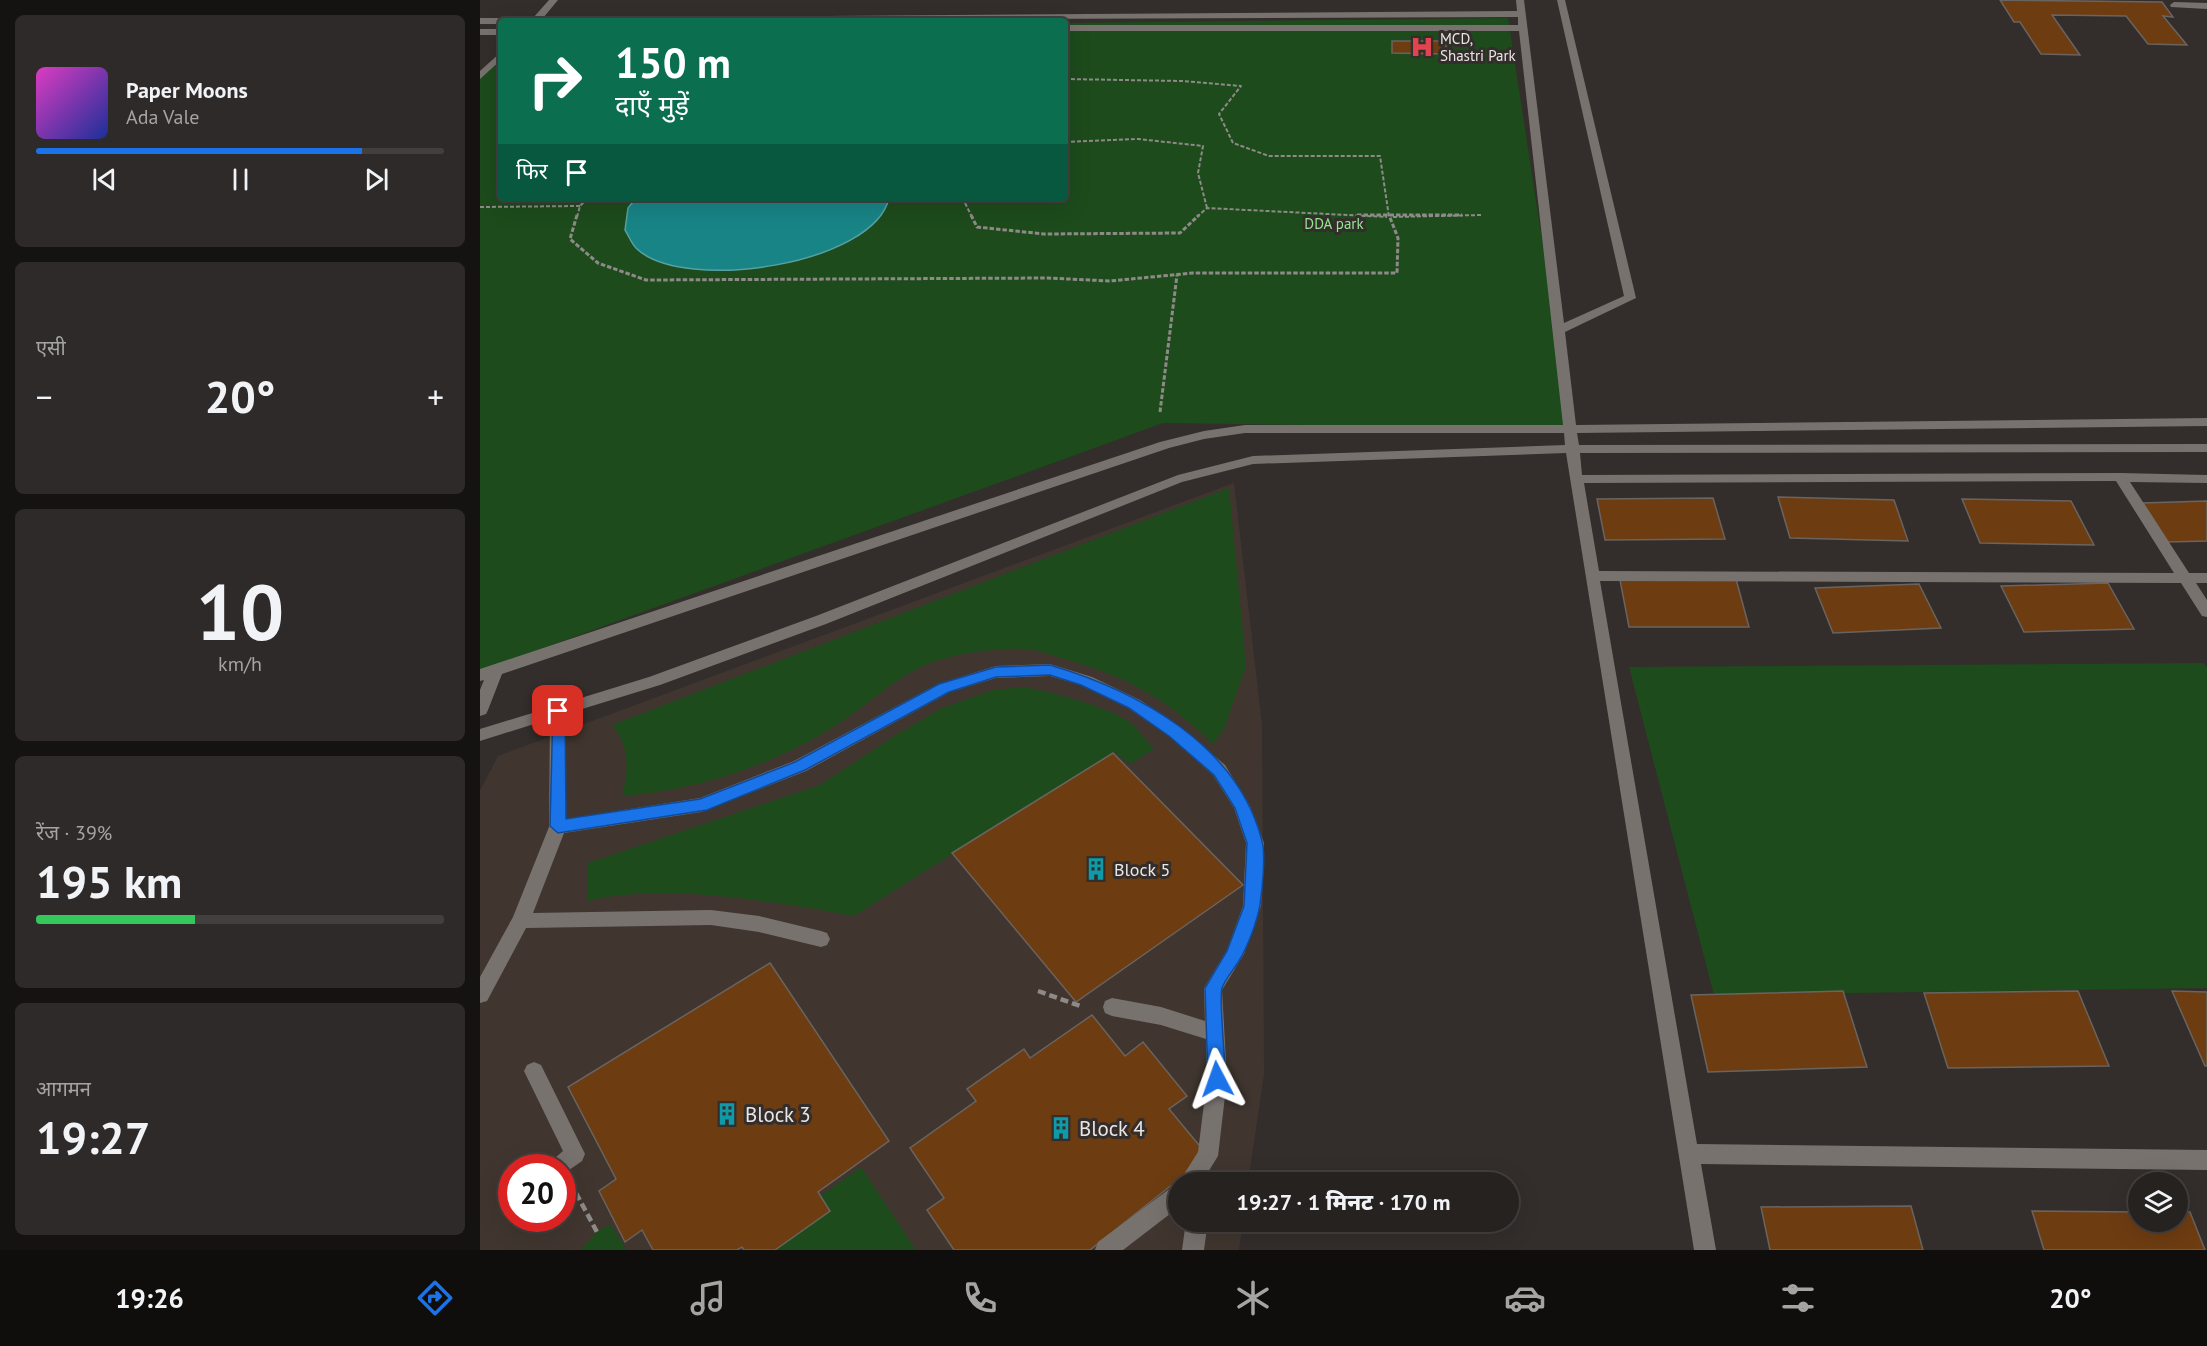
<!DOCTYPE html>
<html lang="hi">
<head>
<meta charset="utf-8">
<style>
	body { margin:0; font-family:"PT Sans","Noto Sans Devanagari",sans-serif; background:#2e2a29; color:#f1f3f6; height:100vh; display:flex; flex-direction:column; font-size:22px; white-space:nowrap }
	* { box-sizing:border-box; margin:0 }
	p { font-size:20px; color:#a4a4a5 }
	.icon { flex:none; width:33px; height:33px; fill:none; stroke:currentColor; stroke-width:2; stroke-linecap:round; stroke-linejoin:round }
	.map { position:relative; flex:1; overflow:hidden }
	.details { display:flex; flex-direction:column; gap:15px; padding:15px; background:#151312; width:480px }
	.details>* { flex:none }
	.top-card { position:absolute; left:18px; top:18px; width:570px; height:183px; border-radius:6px; box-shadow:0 6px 24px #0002,0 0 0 2px #423f3e; background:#0b6e4f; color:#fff; overflow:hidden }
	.fabs { position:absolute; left:1648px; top:1172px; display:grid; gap:12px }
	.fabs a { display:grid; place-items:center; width:60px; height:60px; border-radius:50%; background:#262220; box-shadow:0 6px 24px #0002,0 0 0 2px #423f3e; font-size:30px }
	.speed { position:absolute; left:18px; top:1154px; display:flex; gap:12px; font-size:30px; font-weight:700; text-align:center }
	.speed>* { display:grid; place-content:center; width:78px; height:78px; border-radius:50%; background:#262220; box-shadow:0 6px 24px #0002,0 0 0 2px #423f3e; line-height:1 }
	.speed .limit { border:9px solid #d22; background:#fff; color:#111 }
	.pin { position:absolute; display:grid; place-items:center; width:51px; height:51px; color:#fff; margin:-26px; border-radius:12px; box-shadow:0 3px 9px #0006 }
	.me { position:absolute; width:66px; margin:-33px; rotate:356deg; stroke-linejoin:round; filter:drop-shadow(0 0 4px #0008) }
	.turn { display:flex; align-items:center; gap:21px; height:126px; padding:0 18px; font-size:27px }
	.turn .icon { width:78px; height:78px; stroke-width:2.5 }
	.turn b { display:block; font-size:42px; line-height:51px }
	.then { display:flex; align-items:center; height:57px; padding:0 18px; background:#0003; gap:12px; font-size:22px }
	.big { font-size:45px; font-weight:800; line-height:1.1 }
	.details .tile { flex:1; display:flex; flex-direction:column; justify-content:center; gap:9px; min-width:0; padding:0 21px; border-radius:9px; background:#2e2a29 }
	.details .dial { align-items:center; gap:0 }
	.dial b { font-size:78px; line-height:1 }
	.song { display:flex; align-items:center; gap:18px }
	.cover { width:72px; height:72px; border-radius:9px; background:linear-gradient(135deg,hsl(310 70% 55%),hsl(230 70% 35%)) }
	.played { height:6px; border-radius:3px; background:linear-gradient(90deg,#1a73e8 80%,#423f3e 80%) }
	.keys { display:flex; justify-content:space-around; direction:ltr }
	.heat { display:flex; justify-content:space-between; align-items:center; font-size:33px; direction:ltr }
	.charge { height:9px; border-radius:4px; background:linear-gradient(90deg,#34c759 39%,#423f3e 0) }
	.trip { position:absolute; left:688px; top:1172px; width:351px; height:60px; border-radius:30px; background:#262220; box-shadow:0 6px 24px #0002,0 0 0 2px #423f3e; font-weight:800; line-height:60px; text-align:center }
	.tab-bar { display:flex; height:96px; justify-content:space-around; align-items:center; background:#0f0e0d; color:#a4a4a5 }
	.tab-bar .icon { width:42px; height:42px }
	.tab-bar .on { color:#1a73e8 }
	.tab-bar b { font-size:27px; color:#f1f3f6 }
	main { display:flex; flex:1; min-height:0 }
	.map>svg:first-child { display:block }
	.built { fill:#40362f; fill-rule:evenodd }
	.green { fill:#1d4b1c }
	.water { fill:#198486; stroke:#57a1a2; stroke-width:1.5 }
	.building { fill:#6e3c11; stroke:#696460; stroke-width:1.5 }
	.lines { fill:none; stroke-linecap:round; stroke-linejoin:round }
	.path-far2 { stroke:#8e8a88; stroke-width:2; stroke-dasharray:4 2; stroke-linecap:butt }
	.path-far1 { stroke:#8e8a88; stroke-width:3; stroke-dasharray:4.5 2; stroke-linecap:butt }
	.path { stroke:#8e8a88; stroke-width:4.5; stroke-dasharray:8 4; stroke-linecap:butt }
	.minor { fill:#78726f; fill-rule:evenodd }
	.route { fill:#1a73e8; stroke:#114b97; stroke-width:1.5 }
	.labels { text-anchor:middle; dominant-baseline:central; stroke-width:6; stroke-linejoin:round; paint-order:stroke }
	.far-poi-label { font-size:15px; fill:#e9e6e4; stroke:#332e2b; text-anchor:start }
	.far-park-label { font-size:15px; fill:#95e690; stroke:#332e2b }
	.poi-label { font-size:18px; fill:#e9e6e4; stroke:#332e2b; text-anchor:start }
	.near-poi-label { font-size:21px; fill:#e9e6e4; stroke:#332e2b; text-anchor:start }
</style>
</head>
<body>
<main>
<section class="details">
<div class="tile">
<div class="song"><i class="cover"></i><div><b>Paper Moons</b><p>Ada Vale</p></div></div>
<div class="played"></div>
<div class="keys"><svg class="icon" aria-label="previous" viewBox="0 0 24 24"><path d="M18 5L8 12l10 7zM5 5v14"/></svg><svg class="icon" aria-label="pause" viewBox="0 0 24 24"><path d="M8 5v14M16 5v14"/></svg><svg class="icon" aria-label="next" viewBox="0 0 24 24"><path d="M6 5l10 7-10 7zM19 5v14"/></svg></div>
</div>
<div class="tile"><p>एसी</p>
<div class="heat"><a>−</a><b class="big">20°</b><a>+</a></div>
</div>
<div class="tile dial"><b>10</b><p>km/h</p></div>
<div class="tile"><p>रेंज · 39%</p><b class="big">195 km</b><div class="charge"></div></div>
<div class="tile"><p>आगमन</p><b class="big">19:27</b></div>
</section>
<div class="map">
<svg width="1727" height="1250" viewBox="0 0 1727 1250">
	<rect width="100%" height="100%" fill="#332e2b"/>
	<path class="built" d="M754,483L782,725L784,1074L768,1182H699V1221H763L759,1250H0V791L18,756ZM32,1167H82V1218H32Z"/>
	<g class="green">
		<polygon points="1028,18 1091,429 683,423 0,671 0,77 21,53 21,198 585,198 585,23"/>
		<path d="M749,488L766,666L744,729L733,744C686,698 644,675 581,658C570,655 557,649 545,649C518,648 486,652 460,660C423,670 395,699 364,720C298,764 220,790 142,796C149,769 150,747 132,725Z"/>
		<polygon points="1724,663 1727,668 1727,988 1234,995 1149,667"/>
		<path d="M543,687C566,690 636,709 652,724C660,731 667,741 674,749L650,764L634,752L374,916C298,902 182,882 108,901V863L340,785L416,735L462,708L513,690Z"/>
		<polygon points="381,1167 436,1250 265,1250"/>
		<polygon points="130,1224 147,1250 100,1250 117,1232"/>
	</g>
	<path class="water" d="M156,198H409C394,265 204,293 157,249C152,245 149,236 145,230L148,208Z"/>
	<g class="building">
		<polygon points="1520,0 1682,2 1693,17 1683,16 1707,45 1668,44 1646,16 1572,15 1600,55 1561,54 1540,22 1534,22"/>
		<polygon points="912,41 966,41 966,54 912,53"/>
		<polygon points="1298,497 1414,500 1428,541 1310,538"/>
		<polygon points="1233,498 1245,539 1125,540 1117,499"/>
		<polygon points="1482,499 1591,501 1614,545 1500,543"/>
		<polygon points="1727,501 1727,541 1688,542 1663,503"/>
		<polygon points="1256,579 1269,627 1149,627 1140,580"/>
		<polygon points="1628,583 1654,629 1544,632 1521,586"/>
		<polygon points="1439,584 1461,628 1353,633 1335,588"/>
		<polygon points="633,753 763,885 596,1002 472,853"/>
		<polygon points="290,963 409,1141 338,1192 350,1211 295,1250 264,1250 262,1247 257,1250 173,1250 162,1230 145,1242 119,1191 136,1179 88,1087"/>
		<polygon points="1363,991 1387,1067 1228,1072 1211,995"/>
		<polygon points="1598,991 1629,1066 1468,1068 1444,993"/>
		<polygon points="1692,991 1727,992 1727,1066 1725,1066"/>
		<polygon points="612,1015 645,1056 663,1042 707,1096 689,1109 728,1156 610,1250 474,1250 447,1210 464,1198 430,1148 496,1101 487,1089 544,1049 550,1058"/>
		<polygon points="1431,1206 1443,1250 1290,1250 1281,1207"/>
		<polygon points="1552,1211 1659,1212 1659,1221 1698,1221 1698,1212 1710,1212 1725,1250 1564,1250"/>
	</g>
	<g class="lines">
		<g class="path-far2">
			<polyline points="585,79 702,81 761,86 739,114 753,143 789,156 900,156 909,217"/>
			<polyline points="585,142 658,139 723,146 718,173 727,208"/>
			<polyline points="486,198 484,201 492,217"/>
			<polyline points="0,207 100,206"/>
			<polyline points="97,217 100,206 108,198"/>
			<polyline points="717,217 727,208 907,217"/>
			<polyline points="913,217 1001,215"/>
		</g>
		<g class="path-far1">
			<polyline points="97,215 90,239 118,263 166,280 568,278 630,281 713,273 917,273 918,238 909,215"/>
			<polyline points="491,215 497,227 564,234 700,233 719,215"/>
			<polyline points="877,215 982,215"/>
			<polyline points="680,412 697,275"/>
		</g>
		<g class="path">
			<polyline points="558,991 603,1007"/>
			<polyline points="96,1193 117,1232"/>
		</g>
		<g class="minor">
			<path d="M69,0H78L63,18L1037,11L1036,0H1044L1084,323L1144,296L1077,0H1085L1156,298L1085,332L1096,425L1727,418V426L1097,433L1099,445L1727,444V452L1100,453L1102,475L1640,473L1727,475V483L1650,482L1709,573H1727V583H1716L1727,600V617L1722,616L1701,583L1120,581L1217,1144L1727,1150V1170L1221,1164L1236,1250H1214L1086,453L773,464L702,482L346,624L180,685L86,714V819L220,798L314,761L458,684L516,666L570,664L612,677L660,700L701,728L745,765L770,806L784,843L781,906L764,954L742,990L747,1079L738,1156L722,1182H699L718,1152L727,1079L726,1039L681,1025L632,1016L625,1013L623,1007L625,1001L632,998L681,1007L725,1021L724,988L747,950L763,906L766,843L754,808L733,775L689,736L648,708L601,685L570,676L516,678L470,692L326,771L221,812L84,833L53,913L231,910L279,916L341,931L347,933L350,939L347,945L341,947L279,932L231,925L46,928L7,1001L0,1003V977L33,917L69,827L70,719L0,741V729L169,677L336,616L698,475L773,456L1085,445L1084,433H765L724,439L689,448L22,674L8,710L6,714L0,716V690L4,680L0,681V669L680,442L724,431L765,425H1083L1039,31H585V25H1038V17L21,21V24H0V18H53ZM1636,481L1694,573L1119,571L1104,483Z"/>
			<polygon points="1694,2 1727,3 1727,9 1691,7 1690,5"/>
			<rect x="0" y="29" width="21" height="6"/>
			<polygon points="21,52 21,60 0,79 0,71"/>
			<polygon points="54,1062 61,1065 105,1154 102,1161 82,1175 82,1167 72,1165 75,1158 83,1151 44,1071 47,1065"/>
			<polygon points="699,1184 699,1207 643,1250 615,1250 618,1242 692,1187"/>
			<polygon points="706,1221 728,1221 724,1250 702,1250"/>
		</g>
	</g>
	<path class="route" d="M570,665C658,691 758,745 782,841C786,855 782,891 780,905C777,922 768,946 759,961C754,969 746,978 742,988C739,998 745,1063 746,1079L743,1085L737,1087L731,1085L728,1079L725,988L747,951L764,906L767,843L755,808L734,775L689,736L649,708L601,685L570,675L516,677L469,692L325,770L227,810L78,833L70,826L73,707L78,705L85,711L86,819L220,799L315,762L459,684L516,667Z"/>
	<defs>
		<g id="hospital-bare" transform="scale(1.8)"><path d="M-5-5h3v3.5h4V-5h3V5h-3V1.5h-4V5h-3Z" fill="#e0444e" stroke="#332e2b" stroke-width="2.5" paint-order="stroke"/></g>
		<g id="building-bare" transform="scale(1.8)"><path d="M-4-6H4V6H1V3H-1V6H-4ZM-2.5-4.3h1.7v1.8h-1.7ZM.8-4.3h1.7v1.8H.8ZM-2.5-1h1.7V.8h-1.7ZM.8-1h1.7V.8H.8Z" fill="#0f9aa8" stroke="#332e2b" stroke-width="2.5" paint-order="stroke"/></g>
	</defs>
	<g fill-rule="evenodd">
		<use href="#hospital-bare" x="942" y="47"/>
		<use href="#building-bare" x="616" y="869"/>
		<use href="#building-bare" x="247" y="1114"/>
		<use href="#building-bare" x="581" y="1128"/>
	</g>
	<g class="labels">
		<g class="far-poi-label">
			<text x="960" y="38">MCD,<tspan x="960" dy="17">Shastri Park</tspan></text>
		</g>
		<g class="far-park-label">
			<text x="854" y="223">DDA park</text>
		</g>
		<g class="poi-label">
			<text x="634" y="869">Block 5</text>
		</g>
		<g class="near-poi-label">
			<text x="265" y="1114">Block 3</text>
			<text x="599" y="1128">Block 4</text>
		</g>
	</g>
</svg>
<div class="fabs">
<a><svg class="icon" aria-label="layers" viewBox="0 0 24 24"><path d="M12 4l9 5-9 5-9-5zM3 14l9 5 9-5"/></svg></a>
</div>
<div class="speed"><div class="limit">20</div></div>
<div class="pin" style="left:78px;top:711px;background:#d93025"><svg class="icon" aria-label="arrive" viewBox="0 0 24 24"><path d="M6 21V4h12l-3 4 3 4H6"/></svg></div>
<svg class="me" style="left:737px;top:1079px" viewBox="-20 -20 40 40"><path d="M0-17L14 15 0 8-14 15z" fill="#1a73e8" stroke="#fff" stroke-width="4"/></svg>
<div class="trip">19:27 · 1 मिनट · 170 m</div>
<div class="top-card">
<div class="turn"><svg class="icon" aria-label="right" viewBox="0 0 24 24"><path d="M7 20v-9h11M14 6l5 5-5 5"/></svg><div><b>150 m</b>दाएँ मुड़ें</div></div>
<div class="then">फिर<svg class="icon" aria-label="arrive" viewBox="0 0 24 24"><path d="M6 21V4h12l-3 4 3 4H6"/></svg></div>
</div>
</div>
</main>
<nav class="tab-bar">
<b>19:26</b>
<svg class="icon on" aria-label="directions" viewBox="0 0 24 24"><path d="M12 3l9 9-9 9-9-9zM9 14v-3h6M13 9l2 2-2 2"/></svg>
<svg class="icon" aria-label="music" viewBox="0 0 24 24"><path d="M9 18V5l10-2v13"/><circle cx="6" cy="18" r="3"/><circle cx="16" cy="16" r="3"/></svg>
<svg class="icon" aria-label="phone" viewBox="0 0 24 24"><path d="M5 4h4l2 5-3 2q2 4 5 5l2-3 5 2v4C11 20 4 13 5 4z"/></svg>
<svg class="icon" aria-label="climate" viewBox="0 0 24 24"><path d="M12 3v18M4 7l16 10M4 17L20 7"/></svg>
<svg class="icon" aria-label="car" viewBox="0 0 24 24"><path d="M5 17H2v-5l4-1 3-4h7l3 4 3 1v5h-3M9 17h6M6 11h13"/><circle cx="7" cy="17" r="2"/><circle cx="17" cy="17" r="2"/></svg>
<svg class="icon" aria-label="filters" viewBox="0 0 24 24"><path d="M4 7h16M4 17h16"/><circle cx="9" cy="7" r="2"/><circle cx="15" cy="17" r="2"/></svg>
<b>20°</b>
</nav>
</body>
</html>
